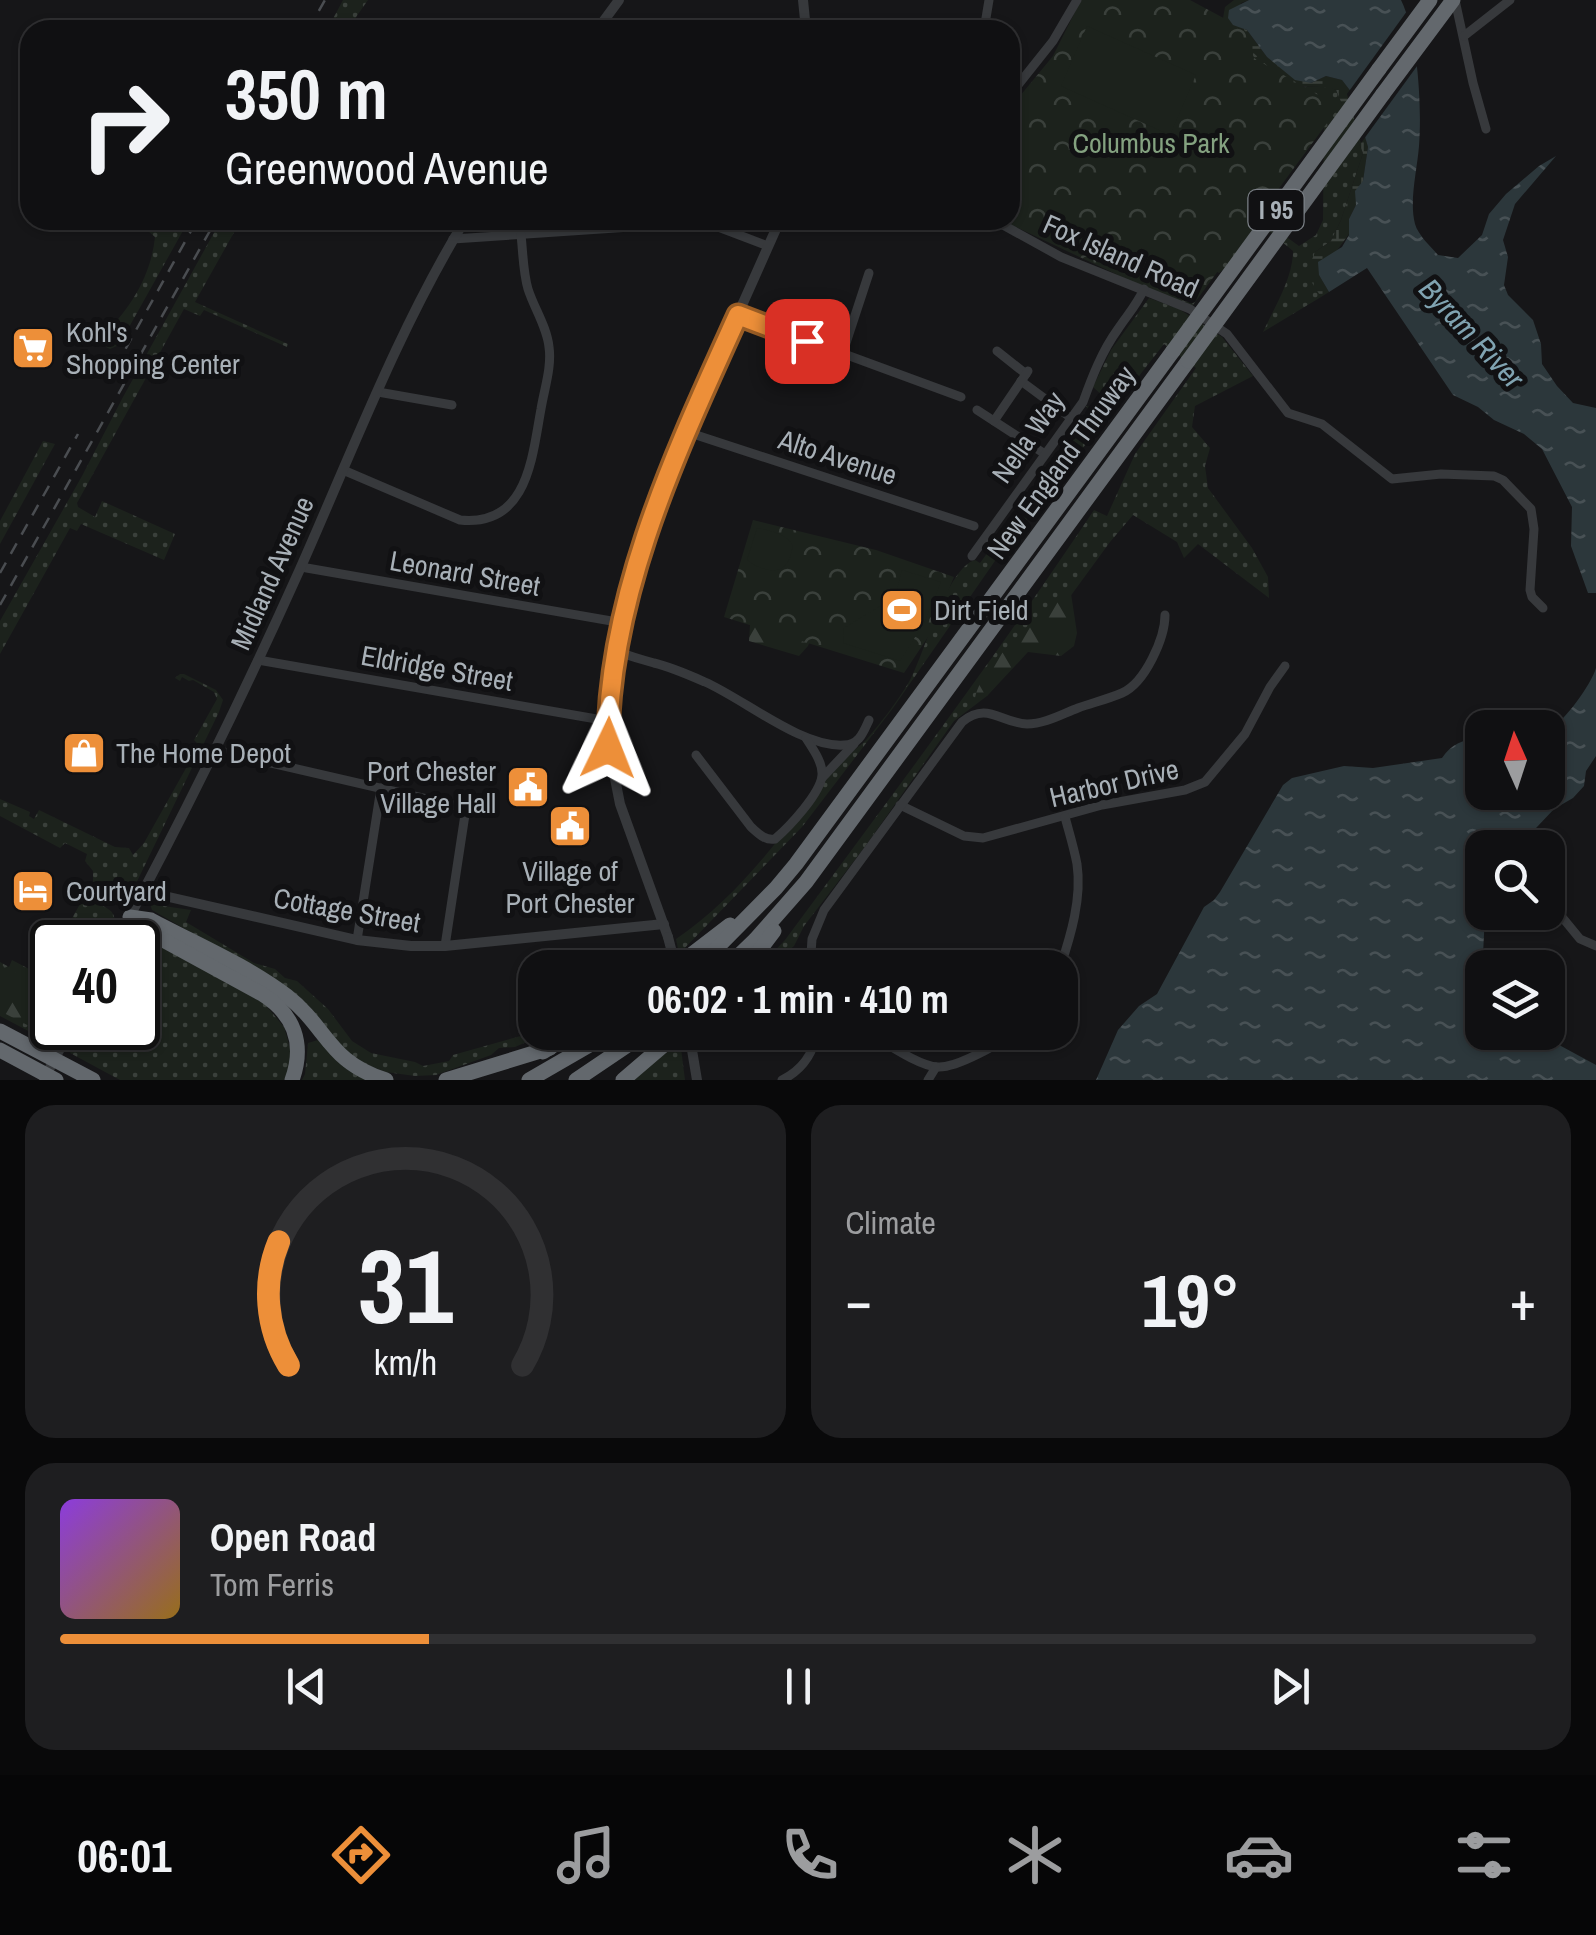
<!DOCTYPE html>
<html lang="en">
<head>
<meta charset="utf-8">
<style>
	body { margin:0; font-family:"Archivo Narrow",sans-serif; background:#1e1e20; color:#f1f3f6; height:100vh; display:flex; flex-direction:column; font-size:38px; white-space:nowrap }
	* { box-sizing:border-box; margin:0 }
	p { font-size:32px; color:#9c9d9f }
	.icon { flex:none; width:55px; height:55px; fill:none; stroke:currentColor; stroke-width:2; stroke-linecap:round; stroke-linejoin:round }
	.map { position:relative; height:1080px; overflow:hidden }
	.drawer { display:flex; flex-direction:column; gap:25px; padding:25px; background:#09090a; flex:1 }
	.drawer>* { flex:none }
	.banner { position:absolute; left:20px; top:20px; width:1000px; height:210px; border-radius:30px; box-shadow:0 2px 8px #0004,0 0 0 2px #303032; background:#101012; color:#f1f3f6; overflow:hidden }
	.needle { width:65px; rotate:357deg }
	.tools { position:absolute; left:1465px; top:710px; display:grid; gap:20px }
	.tools a { display:grid; place-items:center; width:100px; height:100px; border-radius:20px; background:#101012; box-shadow:0 2px 8px #0004,0 0 0 2px #303032; font-size:50px }
	.speed { position:absolute; left:30px; top:920px; display:flex; gap:20px; font-size:50px; font-weight:700; text-align:center }
	.speed>* { display:grid; place-content:center; width:130px; height:130px; border-radius:50%; background:#101012; box-shadow:0 2px 8px #0004,0 0 0 2px #303032; line-height:1 }
	.speed .limit { border:5px solid #111; border-radius:15px; background:#fff; color:#111 }
	.pin { position:absolute; display:grid; place-items:center; width:85px; height:85px; color:#fff; margin:-42px; border-radius:20px; box-shadow:0 5px 15px #0006 }
	.me { position:absolute; width:110px; margin:-55px; rotate:2deg; stroke-linejoin:round; filter:drop-shadow(0 0 8px #0008) }
	.turn { display:flex; align-items:center; gap:35px; height:210px; padding:0 40px; font-size:45px }
	.turn .icon { width:130px; height:130px; stroke-width:2.5 }
	.turn b { display:block; font-size:70px; line-height:85px }
	.big { font-size:75px; font-weight:700; line-height:1.1 }
	.drawer .tile { flex:1; display:flex; flex-direction:column; justify-content:center; gap:15px; min-width:0; padding:0 35px; border-radius:30px; background:#1e1e20 }
	.drawer .dial { align-items:center; gap:0 }
	.dial svg { height:260px; overflow:visible; fill:none; stroke:#303032; stroke-width:7; stroke-linecap:round; text-anchor:middle }
	.dial text { fill:#f1f3f6; stroke:none }
	.song { display:flex; align-items:center; gap:30px }
	.cover { width:120px; height:120px; border-radius:15px; background:linear-gradient(135deg,hsl(270 70% 55%),hsl(40 70% 35%)) }
	.played { height:10px; border-radius:5px; background:linear-gradient(90deg,#ed8f39 25%,#303032 25%) }
	.keys { display:flex; justify-content:space-around; direction:ltr }
	.heat { display:flex; justify-content:space-between; align-items:center; font-size:55px; direction:ltr }
	.drawer .tiles { flex:1; display:grid; gap:25px; grid-template-columns:1fr 1fr }
	.tile:last-child { grid-column:span 2 }
	.trip { position:absolute; left:518px; top:950px; width:560px; height:100px; border-radius:30px; background:#101012; box-shadow:0 2px 8px #0004,0 0 0 2px #303032; font-weight:700; line-height:100px; text-align:center }
	.tab-bar { display:flex; height:160px; justify-content:space-around; align-items:center; background:#060607; color:#9c9d9f }
	.tab-bar .icon { width:70px; height:70px }
	.tab-bar .selected { color:#ed8f39 }
	.tab-bar b { font-size:45px; color:#f1f3f6 }
	.map>svg:first-child { display:block }
	.grass { fill:url(#grass-dots) }
	.forest { fill:url(#forest-firs) }
	.wetland { fill:url(#wetland-marsh) }
	.park { fill:url(#park-crowns) }
	.pitch { fill:#1c221c }
	.water { fill:url(#water-ripples) }
	.pier { fill:#161618 }
	.lines { fill:none; stroke-linecap:round; stroke-linejoin:round }
	.minor { stroke:#37393c; stroke-width:9 }
	.tertiary { stroke:#37393c; stroke-width:10 }
	.motorway { stroke:#63686d; stroke-width:15 }
	.rail { stroke:#4a4d51; stroke-width:2.5; stroke-dasharray:12 10; stroke-linecap:butt }
	.tertiary-bridge { stroke:#37393c; stroke-width:10 }
	.motorway-bridge { stroke:#63686d; stroke-width:15 }
	.route-casing { stroke:#9a5d25; stroke-width:25 }
	.route { stroke:#ed8f39; stroke-width:18 }
	.labels { text-anchor:middle; dominant-baseline:central; stroke-width:10; stroke-linejoin:round; paint-order:stroke }
	.shield { fill:#111113; stroke:#7b8086; stroke-width:2.5 }
	.shield-label { font-size:25px; font-weight:bold; fill:#a8b0b7 }
	.park-label { font-size:28px; fill:#84a280; stroke:#111113 }
	.street-label { font-size:28px; fill:#a8b0b7; stroke:#111113 }
	.poi-label { font-size:28px; fill:#a8b0b7; stroke:#111113; text-anchor:start }
	.water-label { font-size:30px; font-style:italic; fill:#80a3b1; stroke:#111113 }
</style>
</head>
<body>
<div class="map">
<svg width="1596" height="1080" viewBox="0 0 1596 1080">
	<defs>
		<pattern id="grass-dots" width="8" height="8" patternUnits="userSpaceOnUse" patternTransform="scale(2.5)"><rect width="8" height="8" fill="#1c221c"/><path d="M2 2h.1M6 6h.1" fill="none" stroke="#3a403b" stroke-width="1.8" stroke-linecap="round"/></pattern>
		<pattern id="forest-firs" width="22" height="20" patternUnits="userSpaceOnUse" patternTransform="scale(2.5)"><rect width="22" height="20" fill="#1c221c"/><path d="M5 1l3.5 6h-7zM16 11l3.5 6h-7z" fill="#3a403b"/></pattern>
		<pattern id="wetland-marsh" width="20" height="14" patternUnits="userSpaceOnUse" patternTransform="scale(2.5)"><rect width="20" height="14" fill="#1c221c"/><path d="M1 5h8M5 5V1M11 12h8M15 12V8" fill="none" stroke="#3a403b"/></pattern>
		<pattern id="park-crowns" width="20" height="18" patternUnits="userSpaceOnUse" patternTransform="scale(2.5)"><rect width="20" height="18" fill="#1c221c"/><path d="M2 6a3 3 0 1 1 6 0M12 15a3 3 0 1 1 6 0" fill="none" stroke="#3a403b"/></pattern>
		<pattern id="water-ripples" width="26" height="14" patternUnits="userSpaceOnUse" patternTransform="scale(2.5)"><rect width="26" height="14" fill="#2c373b"/><path d="M2 4q2-2 4 0t4 0M15 11q2-2 4 0t4 0" fill="none" stroke="#485155"/></pattern>
	</defs>
	<rect width="100%" height="100%" fill="#161618"/>
	<g class="grass">
		<polygon points="343,0 368,0 347,30 327,30"/>
		<path d="M1191,26L1231,30L1284,81L1296,87L1327,86L1336,90L1363,153L1341,220L1331,241L1315,252L1311,279L1321,297L1263,332C1274,308 1293,278 1293,251L1270,232L1219,273L1194,256L1248,209L1299,246L1316,235L1323,220L1324,110Z"/>
		<path d="M135,220H189L119,345L110,349L104,346L101,337C130,310 151,276 155,237Z"/>
		<polygon points="221,220 241,220 195,302 288,344 287,347 204,310 200,316 184,309 77,503 78,507 95,517 102,501 175,534 164,560 81,524 77,531 70,528 0,654 0,621 82,476 123,397"/>
		<path d="M1149,298L1179,309L1222,337L1253,376L1195,406L1192,427L1210,448L1205,466L1208,488L1252,548L1268,577L1269,598L1198,544L1184,558L1177,542L1133,515L1110,542L1064,605L987,696L954,721L864,848L804,926L794,946L771,967H759L785,940C890,798 996,657 1094,510L1107,516L1135,454L1196,368L1164,344L997,558L893,708L802,827L679,954L676,939C744,893 786,828 837,765C846,755 857,749 866,740C877,728 904,693 911,678C925,652 947,568 975,560L980,563L1022,506L1017,500L1021,495L1028,498L1065,449L1059,444L1062,439L1070,442L1091,413L1086,406L1094,408L1104,397L1093,387L1111,350Z"/>
		<polygon points="43,441 55,444 0,544 0,521"/>
		<polygon points="180,674 184,674 216,690 223,700 219,712 128,900 122,903 93,887 93,871 85,861 87,854 65,843 60,848 0,816 0,799 30,812 29,816 34,819 39,810 115,847 129,848 133,855 144,843 199,745 194,740 217,699 214,692 193,680 189,681 182,677 180,681 175,678"/>
		<path d="M86,901C116,908 121,915 107,942H59L80,904Z"/>
		<polygon points="150,904 191,910 186,922 254,963 275,969 285,978 297,981 328,1009 352,1041 371,1053 415,1062 423,1066 449,1061 453,1055 535,1032 547,1033 515,1047 499,1048 491,1055 436,1075 415,1076 386,1072 360,1062 331,1038 274,980 152,910"/>
		<polygon points="140,937 153,941 264,1003 284,1027 291,1051 288,1073 284,1080 120,1080 70,1053 84,1028 138,1028 138,942 130,942"/>
		<polygon points="12,960 52,981 52,1028 57,1028 49,1042 0,1016 0,962 9,967"/>
		<polygon points="318,1040 343,1064 372,1080 302,1080 305,1074 308,1043"/>
		<polygon points="680,1041 685,1080 633,1080"/>
	</g>
	<g class="forest">
		<path d="M1070,587L1077,633L1074,646L1061,656L1028,652L987,696L975,698C983,661 1043,614 1070,587Z"/>
		<polygon points="758,620 812,636 808,646 799,656 749,641 750,625"/>
		<polygon points="0,965 52,989 52,1021 33,1028 0,1011"/>
	</g>
	<path class="wetland" d="M1234,0H1249L1241,3L1233,25L1247,30L1267,57L1311,83L1326,76L1342,80L1352,93L1368,147L1363,181L1356,205L1349,219V234L1319,275L1329,292L1321,297L1311,281L1309,267L1315,252L1331,241L1341,220L1363,153L1336,90C1317,83 1303,91 1284,81L1222,24L1225,7Z"/>
	<g class="park">
		<polygon points="1081,0 1190,0 1244,29 1254,58 1339,107 1190,309 1001,220 1010,220 1010,108 1053,56"/>
		<polygon points="753,520 876,550 954,577 930,634 904,673 724,617"/>
	</g>
	<g class="pitch">
		<polygon points="1087,26 1196,75 1170,135 1061,86"/>
		<path d="M757,528C770,531 786,533 793,546C791,552 791,558 787,563C777,577 757,568 747,560Z"/>
		<polygon points="902,570 941,582 924,623 900,661 843,643 844,628 895,597"/>
	</g>
	<g class="water">
		<path d="M1249,0H1401C1418,35 1422,107 1419,146C1417,171 1409,201 1415,224C1418,235 1431,247 1438,255L1458,258L1482,235L1489,214L1506,194L1539,166L1556,156L1515,204L1503,240L1508,257L1504,285L1508,295L1533,320L1541,344L1542,364L1557,386L1573,403L1596,408V593H1588L1571,546L1572,507L1542,449L1524,434L1494,420L1478,407L1453,395L1367,268L1329,292L1319,275L1318,262L1342,247L1349,235V219L1356,205L1355,191L1363,181L1368,147L1352,93L1342,80L1326,76L1311,83L1295,80L1267,57L1247,30L1233,25L1228,18L1229,10Z"/>
		<path d="M1596,668V756L1586,771L1584,786L1573,798L1554,809L1518,847L1482,848V912L1485,913L1482,976V1032L1537,1033L1596,1065V1080H1096L1118,1030L1139,1006L1157,994L1204,907L1214,900L1220,892L1283,785L1292,778L1344,766L1373,768L1442,758C1452,743 1465,738 1482,739V792H1548V731C1564,722 1591,685 1596,668Z"/>
	</g>
	<polygon class="pier" points="1410,7 1420,62 1361,143 1347,94"/>
	<g class="lines">
		<g class="minor">
			<polyline points="1455,0 1473,83 1486,129"/>
			<polyline points="984,30 989,0"/>
			<polyline points="1464,36 1510,0"/>
			<polyline points="1010,95 1053,41 1077,0"/>
			<polyline points="994,220 1061,257 1190,309 1227,334 1288,413 1322,424 1392,479 1441,474 1494,476 1503,480 1531,509 1534,529 1530,590 1532,597 1543,608"/>
			<polyline points="453,239 705,222 768,246"/>
			<polyline points="738,315 961,397"/>
			<polyline points="997,351 1026,374"/>
			<polyline points="842,355 869,273"/>
			<polyline points="1021,381 1071,418"/>
			<polyline points="378,392 452,405"/>
			<polyline points="977,410 1045,454"/>
			<polyline points="994,421 1028,371"/>
			<polyline points="687,432 974,526"/>
			<path d="M343,470L460,520C528,527 532,457 541,409C544,390 552,367 549,347C547,327 534,308 528,289C523,272 523,252 521,235"/>
			<path d="M972,556L1083,402C1092,377 1102,351 1118,329C1128,314 1136,306 1144,289"/>
			<polyline points="301,567 623,623"/>
			<path d="M618,651C630,657 641,659 654,663C671,667 689,675 705,682C744,699 802,748 844,745C859,745 863,733 869,720"/>
			<polyline points="258,660 608,721"/>
			<polyline points="215,750 466,808 445,946"/>
			<path d="M696,755L751,827C758,833 765,841 775,839C789,827 821,793 822,775C823,762 812,748 806,738"/>
			<polyline points="822,778 854,744"/>
			<polyline points="900,805 964,836 983,838 1102,805 1185,790 1205,782 1245,734 1270,687 1285,666"/>
			<polyline points="1548,900 1580,939 1596,946"/>
			<polyline points="357,940 381,788"/>
			<path d="M810,968L812,939L824,910L962,722C987,701 1001,723 1027,724C1045,724 1062,714 1078,708C1092,703 1108,699 1122,693C1145,683 1165,638 1165,615"/>
			<path d="M1060,968C1071,935 1082,898 1077,864C1074,848 1069,832 1065,817"/>
			<path d="M867,1032C885,1042 918,1066 938,1067C958,1068 999,1043 1017,1032"/>
			<path d="M782,1080C802,1070 813,1055 817,1032"/>
			<polyline points="928,1080 936,1067"/>
		</g>
		<g class="tertiary">
			<polyline points="803,0 806,30"/>
			<polyline points="597,30 619,0"/>
			<polyline points="147,888 160,895 357,940 411,946 445,946 664,924"/>
			<polyline points="668,937 620,804 609,748 608,721 626,605 664,489 698,404 780,220"/>
			<path d="M116,942C182,820 243,696 300,569C352,452 398,330 465,220"/>
			<polyline points="689,1032 697,1080"/>
			<polyline points="44,1079 71,1028"/>
		</g>
		<g class="motorway">
			<polyline points="1379,69 1430,0"/>
			<polyline points="1383,94 1453,0"/>
			<path d="M130,917L151,920C196,944 246,965 287,996C328,1028 328,1062 386,1080"/>
			<path d="M133,919L141,928L262,994C294,1014 305,1044 292,1080"/>
			<polyline points="674,968 730,925"/>
			<polyline points="697,968 776,888 796,864 1173,351"/>
			<polyline points="726,968 755,940 806,882 1188,361"/>
			<polyline points="746,968 774,931"/>
			<polyline points="543,1052 575,1032"/>
			<polyline points="446,1080 550,1048"/>
			<polyline points="529,1080 612,1032"/>
			<polyline points="576,1080 647,1032"/>
			<polyline points="623,1080 679,1032"/>
		</g>
		<g class="rail">
			<polyline points="308,30 325,0"/>
			<polyline points="115,368 197,220"/>
			<polyline points="0,573 78,434"/>
			<polyline points="0,605 216,220"/>
		</g>
		<polyline class="tertiary-bridge" points="668,937 676,968"/>
		<g class="motorway-bridge">
			<polyline points="1173,351 1379,69"/>
			<polyline points="1188,361 1383,94"/>
			<polyline points="0,1031 93,1080"/>
			<polyline points="0,1050 56,1080"/>
		</g>
	</g>
	<g class="lines">
		<g class="route-casing">
			<path id="route" d="M608,748C607,596 677,450 738,315L807,341"/>
		</g>
		<use href="#route" class="route"/>
	</g>
	<defs>
		<g id="supermarket-square" transform="scale(2.25)"><rect x="-9" y="-9" width="18" height="18" rx="4" fill="#ed8f39" stroke="#111113"/><path d="M-6-5.5h2.5l.6 2H6L4.5 2H-2.5L-4.4-4H-6ZM-1.5 3.2a1.3 1.3 0 1 0 .1 0ZM3 3.2a1.3 1.3 0 1 0 .1 0Z" fill="#fff"/></g>
		<g id="stadium-square" transform="scale(2.25)"><rect x="-9" y="-9" width="18" height="18" rx="4" fill="#ed8f39" stroke="#111113"/><path d="M0-5a6.5 5 0 1 0 0 10a6.5 5 0 1 0 0-10ZM-3.5-1.8h7v3.6h-7Z" fill="#fff"/></g>
		<g id="shop-square" transform="scale(2.25)"><rect x="-9" y="-9" width="18" height="18" rx="4" fill="#ed8f39" stroke="#111113"/><path d="M-5-2.5h2.3a2.7 3.5 0 0 1 5.4 0H5L5.5 6h-11ZM-1.5-2.5h3a1.5 2.3 0 0 0-3 0Z" fill="#fff"/></g>
		<g id="civic-square" transform="scale(2.25)"><rect x="-9" y="-9" width="18" height="18" rx="4" fill="#ed8f39" stroke="#111113"/><path d="M-.6-6.5H3V-4.5H.6V-3L4-1V1h2V6H-6V1h2V-1L-.6-3ZM-1.2 2.5V6h2.4V2.5Z" fill="#fff"/></g>
		<g id="hotel-square" transform="scale(2.25)"><rect x="-9" y="-9" width="18" height="18" rx="4" fill="#ed8f39" stroke="#111113"/><path d="M-6-4.5h1.5V1H6V5H4.5V3h-9V5H-6ZM-4 0a1.8 1.8 0 1 1 3.6 0ZM.5 0V-2.5h3Q6-2.5 6 0Z" fill="#fff"/></g>
	</defs>
	<g fill-rule="evenodd">
		<use href="#supermarket-square" x="33" y="348"/>
		<use href="#stadium-square" x="902" y="610"/>
		<use href="#shop-square" x="84" y="753"/>
		<use href="#civic-square" x="528" y="787"/>
		<use href="#civic-square" x="570" y="826"/>
		<use href="#hotel-square" x="33" y="891"/>
	</g>
	<g class="labels">
		<rect class="shield" x="1248.5" y="190" width="55" height="40" rx="8"/>
		<g class="shield-label">
			<text x="1276" y="210">I 95</text>
		</g>
		<g class="park-label">
			<text x="1151" y="143">Columbus Park</text>
		</g>
		<g class="street-label">
			<text transform="translate(1121 256) rotate(24)">Fox Island Road</text>
			<text transform="translate(1028 437) rotate(-55)">Nella Way</text>
			<text transform="translate(838 457) rotate(18)">Alto Avenue</text>
			<text transform="translate(1061 462) rotate(-54)">New England Thruway</text>
			<text transform="translate(272 573) rotate(-66)">Midland Avenue</text>
			<text transform="translate(465 573) rotate(10)">Leonard Street</text>
			<text transform="translate(437 668) rotate(10)">Eldridge Street</text>
			<text transform="translate(1114 783) rotate(-13)">Harbor Drive</text>
			<text transform="translate(347 910) rotate(10)">Cottage Street</text>
		</g>
		<g class="poi-label">
			<text x="66" y="332">Kohl's<tspan x="66" dy="32">Shopping Center</tspan></text>
			<text x="934" y="610">Dirt Field</text>
			<text x="116" y="753">The Home Depot</text>
			<text x="496" y="771" text-anchor="end">Port Chester<tspan x="496" dy="32">Village Hall</tspan></text>
			<text x="570" y="871" text-anchor="middle">Village of<tspan x="570" dy="32">Port Chester</tspan></text>
			<text x="66" y="891">Courtyard</text>
		</g>
		<g class="water-label">
			<text transform="translate(1472 333) rotate(47)">Byram River</text>
		</g>
	</g>
</svg>
<div class="tools">
<a><svg class="needle" viewBox="-14 -14 28 28"><path d="M0-13l5 13h-10z" fill="#e53935"/><path d="M0 13l5-13h-10z" fill="#9c9d9f"/></svg></a>
<a><svg class="icon" aria-label="search" viewBox="0 0 24 24"><circle cx="10" cy="10" r="6"/><path d="M15 15l6 6"/></svg></a>
<a><svg class="icon" aria-label="layers" viewBox="0 0 24 24"><path d="M12 4l9 5-9 5-9-5zM3 14l9 5 9-5"/></svg></a>
</div>
<div class="speed"><div class="limit">40</div></div>
<div class="pin" style="left:807px;top:341px;background:#d93025"><svg class="icon" aria-label="arrive" viewBox="0 0 24 24"><path d="M6 21V4h12l-3 4 3 4H6"/></svg></div>
<svg class="me" style="left:608px;top:748px" viewBox="-20 -20 40 40"><path d="M0-17L14 15 0 8-14 15z" fill="#ed8f39" stroke="#fff" stroke-width="4"/></svg>
<div class="trip">06:02 · 1 min · 410 m</div>
<div class="banner">
<div class="turn"><svg class="icon" aria-label="right" viewBox="0 0 24 24"><path d="M7 20v-9h11M14 6l5 5-5 5"/></svg><div><b>350 m</b>Greenwood Avenue</div></div>
</div>
</div>
<section class="drawer">
<div class="tiles">
<div class="tile dial"><svg viewBox="0 0 100 80">
<path d="M14 69A42 42 0 1 1 86 69"/>
<path d="M14 69A42 42 0 0 1 11 31" stroke="#ed8f39"/>
<text x="50" y="56" font-size="32" font-weight="700">31</text>
<text x="50" y="72" font-size="11">km/h</text>
</svg></div>
<div class="tile"><p>Climate</p>
<div class="heat"><a>−</a><b class="big">19°</b><a>+</a></div>
</div>
<div class="tile">
<div class="song"><i class="cover"></i><div><b>Open Road</b><p>Tom Ferris</p></div></div>
<div class="played"></div>
<div class="keys"><svg class="icon" aria-label="previous" viewBox="0 0 24 24"><path d="M18 5L8 12l10 7zM5 5v14"/></svg><svg class="icon" aria-label="pause" viewBox="0 0 24 24"><path d="M8 5v14M16 5v14"/></svg><svg class="icon" aria-label="next" viewBox="0 0 24 24"><path d="M6 5l10 7-10 7zM19 5v14"/></svg></div>
</div>
</div>
</section>
<nav class="tab-bar">
<b>06:01</b>
<svg class="icon selected" aria-label="directions" viewBox="0 0 24 24"><path d="M12 3l9 9-9 9-9-9zM9 14v-3h6M13 9l2 2-2 2"/></svg>
<svg class="icon" aria-label="music" viewBox="0 0 24 24"><path d="M9 18V5l10-2v13"/><circle cx="6" cy="18" r="3"/><circle cx="16" cy="16" r="3"/></svg>
<svg class="icon" aria-label="phone" viewBox="0 0 24 24"><path d="M5 4h4l2 5-3 2q2 4 5 5l2-3 5 2v4C11 20 4 13 5 4z"/></svg>
<svg class="icon" aria-label="climate" viewBox="0 0 24 24"><path d="M12 3v18M4 7l16 10M4 17L20 7"/></svg>
<svg class="icon" aria-label="car" viewBox="0 0 24 24"><path d="M5 17H2v-5l4-1 3-4h7l3 4 3 1v5h-3M9 17h6M6 11h13"/><circle cx="7" cy="17" r="2"/><circle cx="17" cy="17" r="2"/></svg>
<svg class="icon" aria-label="filters" viewBox="0 0 24 24"><path d="M4 7h16M4 17h16"/><circle cx="9" cy="7" r="2"/><circle cx="15" cy="17" r="2"/></svg>
</nav>
</body>
</html>
